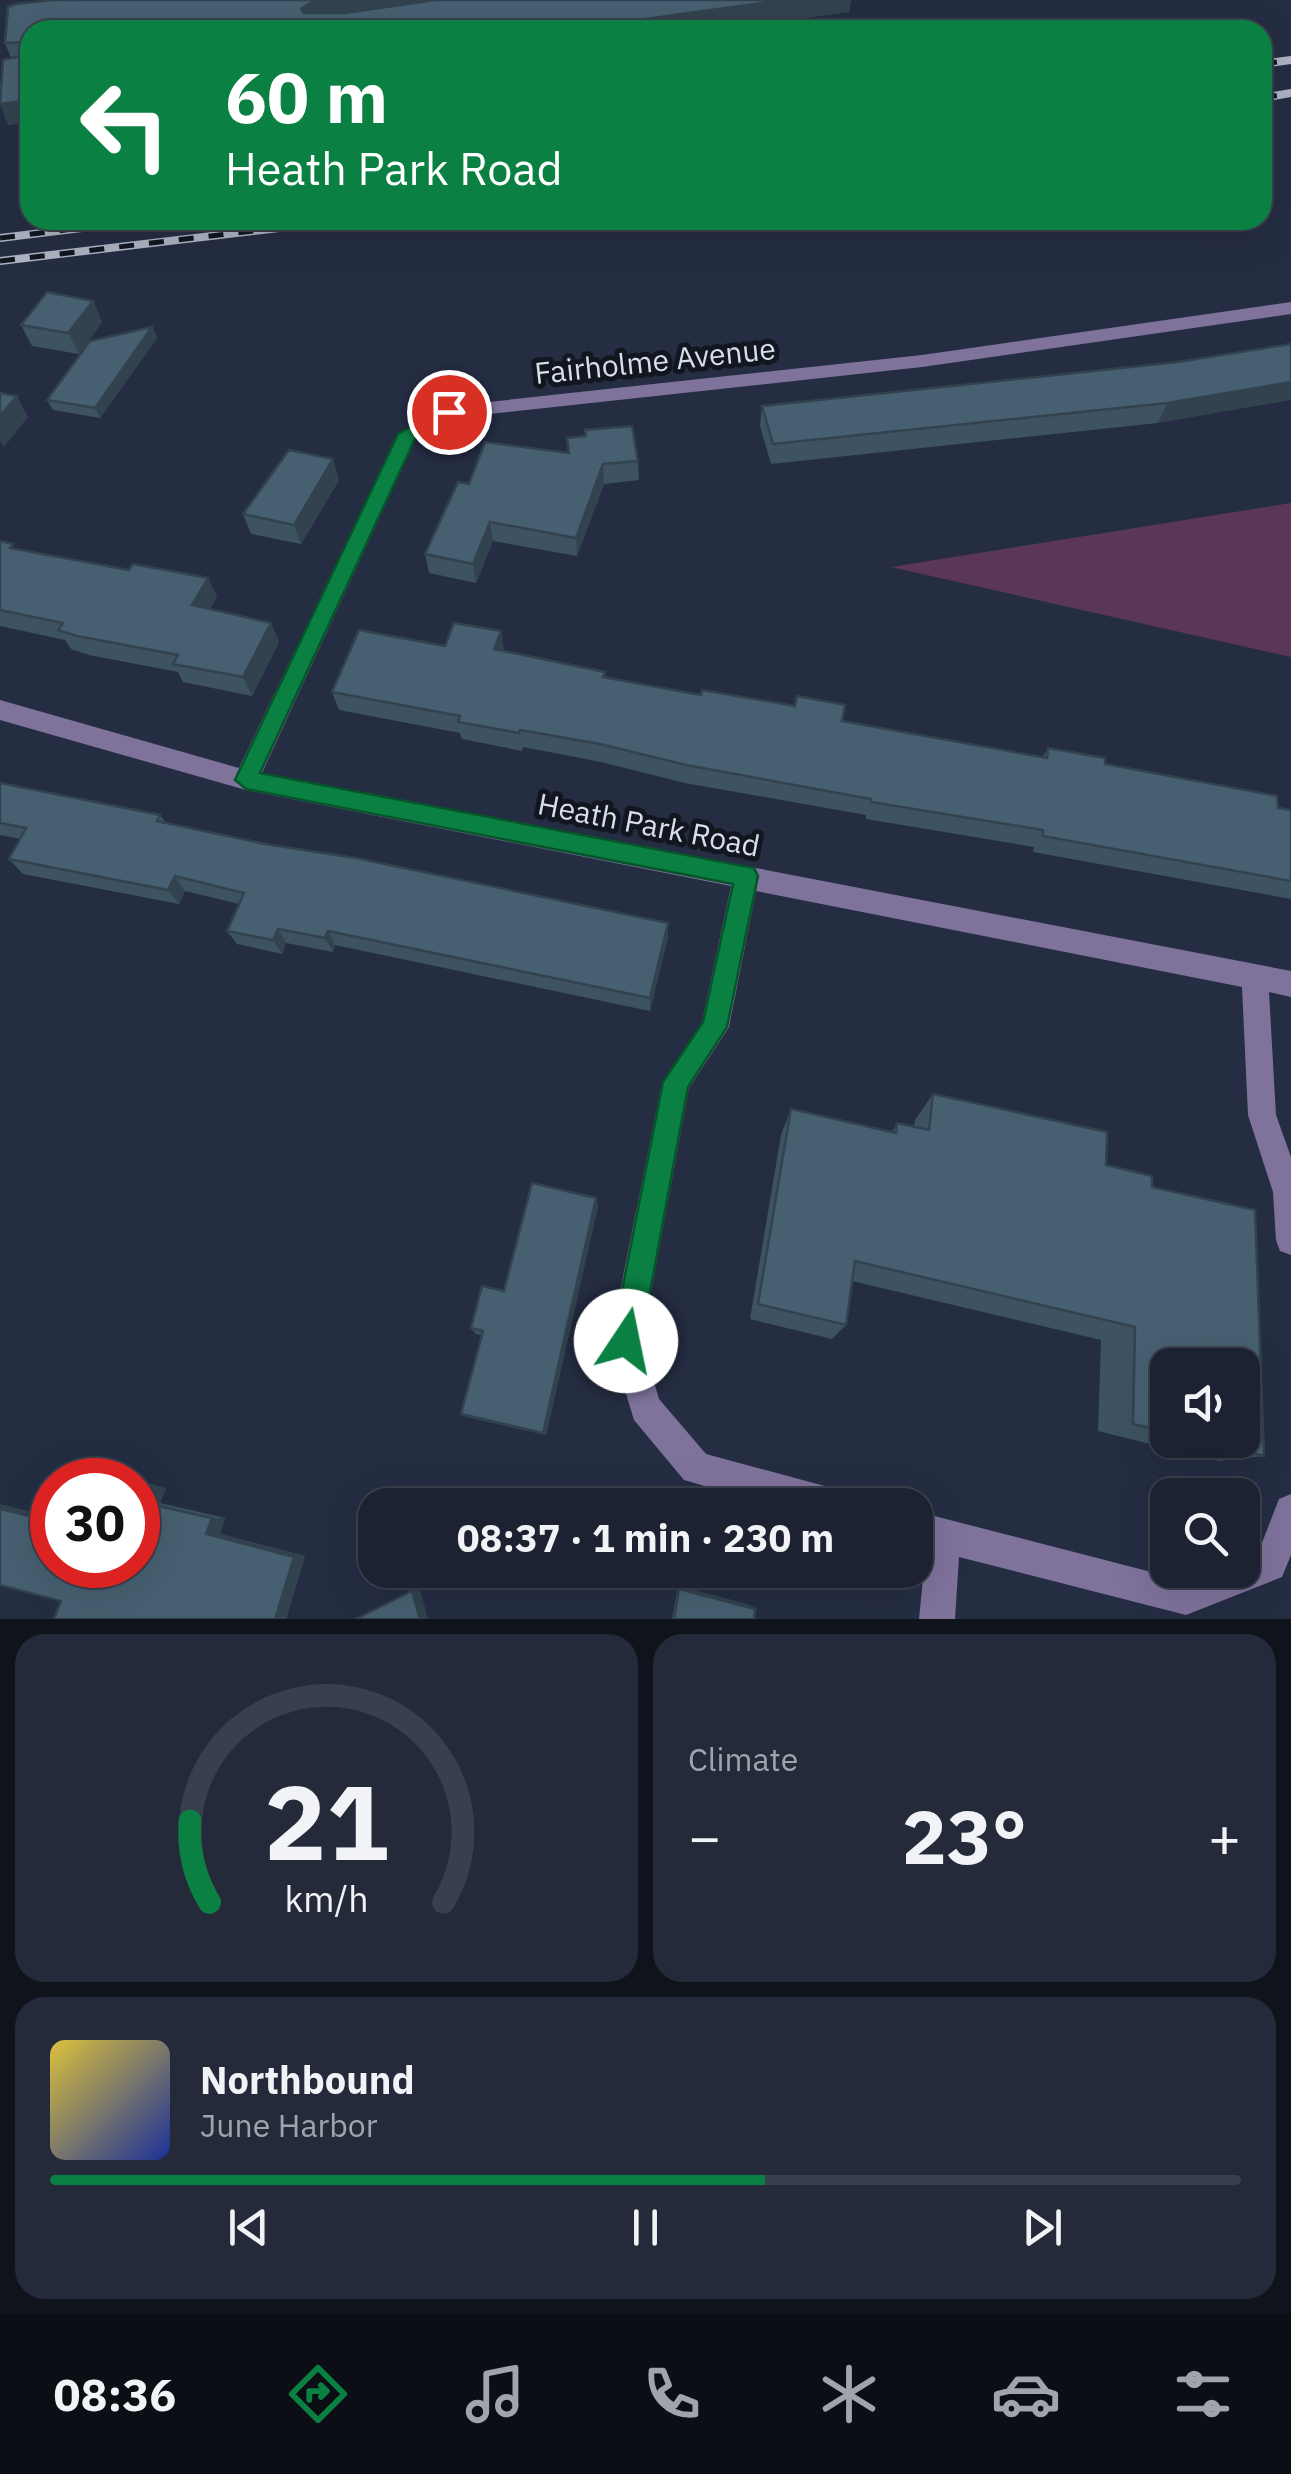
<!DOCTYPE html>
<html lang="en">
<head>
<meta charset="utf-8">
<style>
	body { margin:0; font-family:"IBM Plex Sans",sans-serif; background:#252a3a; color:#f1f3f6; height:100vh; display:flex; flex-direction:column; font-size:38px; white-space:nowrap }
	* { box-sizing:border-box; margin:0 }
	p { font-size:32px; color:#a0a4ac }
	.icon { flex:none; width:55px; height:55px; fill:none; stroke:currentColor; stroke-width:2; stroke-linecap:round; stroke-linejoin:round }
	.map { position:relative; height:1619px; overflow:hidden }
	.details { display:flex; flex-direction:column; gap:15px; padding:15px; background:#0f131c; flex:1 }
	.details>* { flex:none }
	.top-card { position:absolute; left:20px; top:20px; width:1252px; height:210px; border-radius:30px; box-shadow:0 10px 40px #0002,0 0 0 2px #3a3f4d; background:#0b8043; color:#fff; overflow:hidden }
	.tools { position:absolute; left:1150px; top:1348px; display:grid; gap:20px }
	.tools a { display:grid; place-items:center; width:110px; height:110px; border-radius:20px; background:#1c2232; box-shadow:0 10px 40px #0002,0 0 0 2px #3a3f4d; font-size:50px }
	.speed { position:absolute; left:30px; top:1458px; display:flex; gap:20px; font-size:50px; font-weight:700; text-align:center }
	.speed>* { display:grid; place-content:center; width:130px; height:130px; border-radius:50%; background:#1c2232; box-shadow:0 10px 40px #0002,0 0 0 2px #3a3f4d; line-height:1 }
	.speed .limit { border:15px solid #d22; background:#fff; color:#111 }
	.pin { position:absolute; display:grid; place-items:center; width:85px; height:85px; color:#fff; margin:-42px; border:5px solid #fff; border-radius:50%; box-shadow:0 2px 10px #0007 }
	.me { position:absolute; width:110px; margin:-55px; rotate:11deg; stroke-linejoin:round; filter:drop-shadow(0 0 8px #0008) }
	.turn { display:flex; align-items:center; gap:35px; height:210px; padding:0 40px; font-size:45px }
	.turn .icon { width:130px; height:130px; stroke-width:2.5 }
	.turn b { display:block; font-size:70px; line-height:85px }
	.big { font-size:75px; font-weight:700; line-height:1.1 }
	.details .card { flex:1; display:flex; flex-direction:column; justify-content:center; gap:15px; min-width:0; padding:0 35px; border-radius:30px; background:#252a3a }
	.details .dial { align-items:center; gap:0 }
	.dial svg { height:260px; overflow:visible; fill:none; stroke:#3a3f4d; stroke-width:7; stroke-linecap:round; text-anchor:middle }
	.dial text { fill:#f1f3f6; stroke:none }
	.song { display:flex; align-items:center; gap:30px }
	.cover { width:120px; height:120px; border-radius:15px; background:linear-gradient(135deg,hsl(50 70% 55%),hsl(230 70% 35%)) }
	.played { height:10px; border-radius:5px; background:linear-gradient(90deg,#0b8043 60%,#3a3f4d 60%) }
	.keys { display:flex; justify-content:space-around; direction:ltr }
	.heat { display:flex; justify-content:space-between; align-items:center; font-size:55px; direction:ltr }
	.details .tiles { flex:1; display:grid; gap:15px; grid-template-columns:1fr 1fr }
	.card:last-child { grid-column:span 2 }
	.trip { position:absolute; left:358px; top:1488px; width:575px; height:100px; border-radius:30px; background:#1c2232; box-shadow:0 10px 40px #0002,0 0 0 2px #3a3f4d; font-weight:700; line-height:100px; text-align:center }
	.menu { display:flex; height:160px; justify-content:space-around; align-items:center; background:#0b0e14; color:#a0a4ac }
	.menu .icon { width:70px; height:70px }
	.menu .on { color:#0b8043 }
	.menu b { font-size:45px; color:#f1f3f6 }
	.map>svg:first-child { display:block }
	.green { fill:#5a3659 }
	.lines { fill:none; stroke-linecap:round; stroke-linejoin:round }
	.minor { fill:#7f739c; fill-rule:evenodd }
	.rail-casing { stroke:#adb3c3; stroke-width:8 }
	.rail { stroke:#12161f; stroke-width:5; stroke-dasharray:15; stroke-linecap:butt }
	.wall { fill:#3d5361; fill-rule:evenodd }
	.shaded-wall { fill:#32434f }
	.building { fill:#476071; stroke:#32434f; stroke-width:2.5 }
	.route { fill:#0b8043; stroke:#07532c; stroke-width:2.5 }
	.labels { text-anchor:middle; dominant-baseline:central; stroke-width:10; stroke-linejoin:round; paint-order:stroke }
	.street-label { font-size:30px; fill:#d8deec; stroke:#12161f }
</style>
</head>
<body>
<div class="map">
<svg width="1291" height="1619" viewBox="0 0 1291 1619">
	<rect width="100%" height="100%" fill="#252d43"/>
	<polygon class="green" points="1291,503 1291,657 891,567"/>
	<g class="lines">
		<g class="minor">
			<polygon points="1291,302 1291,314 922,367 453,418 416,438 262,773 1291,971 1291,997 1269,992 1276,1115 1291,1157 1291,1255 1280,1251 1276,1240 1273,1192 1248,1115 1242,987 756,891 729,1027 689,1088 642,1341 659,1399 706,1454 832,1488 844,1493 849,1505 770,1505 684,1480 634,1420 610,1341 662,1083 702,1022 731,886 246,790 0,720 0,700 239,768 398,434 442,407 922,355"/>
			<polygon points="1291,1494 1291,1555 1282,1577 1186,1615 959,1557 955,1619 919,1619 926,1548 915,1545 915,1511 1186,1581 1213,1570 1242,1570 1242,1558 1258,1553 1279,1499"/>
		</g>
		<g class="rail-casing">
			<g id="rail">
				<polyline points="1262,64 1291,60"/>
				<polyline points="1262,98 1291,93"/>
				<polyline points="0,238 147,220"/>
				<polyline points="0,261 346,220"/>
			</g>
		</g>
		<use href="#rail" class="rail"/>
	</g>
	<g class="wall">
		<polygon points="52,0 851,0 849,12 717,30 30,30 30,122 8,125 11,58 5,43"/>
		<polygon points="93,301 102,322 79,354 32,346 21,325"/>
		<polygon points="152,327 157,338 100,418 53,410 47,400"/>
		<polygon points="1291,344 1158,423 771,464 760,426 762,406 1178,362"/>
		<polygon points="569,453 638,461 639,480 604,484 577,556 493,541 476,583 429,573 425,554 469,484"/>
		<polygon points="339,480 301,544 251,534 243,514"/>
		<polygon points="0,541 17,549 129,570 208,578 217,597 210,609 271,623 279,642 252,696 183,682 178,672 89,655 71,649 65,640 0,626"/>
		<polygon points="445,646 605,677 1043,757 1048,748 1278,808 1291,810 1291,899 1033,852 1034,847 866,819 866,815 685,783 601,762 523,747 522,751 462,739 460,733 339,710 332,692"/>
		<polygon points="0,783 160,815 166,823 668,923 668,937 650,1011 335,945 333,952 286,943 282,954 237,944 227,931 239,904 185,891 179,904 23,874 9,859 20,839 0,835"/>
		<path d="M933,1094L1106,1165L1152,1187L1264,1456L1219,1461L1098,1431L1101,1340L852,1281L846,1325L832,1339L750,1319L781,1135L791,1109L892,1132L897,1123L914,1126L915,1120ZM1168,1365L1242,1440H1168Z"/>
		<polygon points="596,1198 598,1206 546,1435 467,1417 461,1414 482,1335 476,1334 471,1328 504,1291"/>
		<polygon points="138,1481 166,1488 160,1503 225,1518 220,1534 305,1556 286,1619 54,1619 61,1601 44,1515"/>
		<polygon points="678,1586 750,1605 754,1619 672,1619"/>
	</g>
	<g class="shaded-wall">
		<polygon points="312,0 470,0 305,29 301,9"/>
		<polygon points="784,0 851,0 849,12 717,30 565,30"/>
		<polygon points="30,100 30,122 8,125 0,104"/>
		<polygon points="93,301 102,322 79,354 68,333"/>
		<polygon points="152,327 157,338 100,418 95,408"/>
		<polygon points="1291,382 1291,400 1158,423 1167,403"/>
		<polygon points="17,396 28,417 4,447 0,441 0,416"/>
		<polygon points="333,459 339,480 301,544 294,525"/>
		<polygon points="603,464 604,484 577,556 576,538"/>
		<polygon points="490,522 493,541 476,583 473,564"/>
		<polygon points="208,578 217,597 202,624 192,605"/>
		<polygon points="271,623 279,642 252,696 243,677"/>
		<polygon points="501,631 504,650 494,649"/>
		<polygon points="175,876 185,891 179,904 168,890"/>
		<polygon points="668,923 668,937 650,1011 650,998"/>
		<polygon points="278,929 286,943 282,954 273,940"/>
		<polygon points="328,931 335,945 333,952 325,938"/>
		<polygon points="596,1198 598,1206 546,1435 543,1433"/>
		<polygon points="138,1481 166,1488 160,1503 145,1503"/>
		<polygon points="0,1504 52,1517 42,1519 0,1509"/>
		<polygon points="212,1518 225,1518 220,1534 305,1556 286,1619 275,1619 206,1534"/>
		<polygon points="678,1586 750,1605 755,1609 679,1589"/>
		<polygon points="420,1589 428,1619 420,1619 412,1591"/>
	</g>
	<g class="building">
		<polygon points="52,0 315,0 301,9 304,13 345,13 435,0 784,0 565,30 30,30 30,100 0,104 3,60 25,55 24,42 5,43 8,7 16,4"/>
		<polygon points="47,292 93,301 68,333 21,325"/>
		<polygon points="152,327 95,408 47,400 90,341"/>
		<polygon points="1291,344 1291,382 1167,403 773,444 762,406 1178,362"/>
		<polygon points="0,393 17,396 0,416"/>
		<polygon points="632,426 638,461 603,464 576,538 490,522 473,564 425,554 458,482 469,484 485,442 569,453 567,438 586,436 585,430"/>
		<polygon points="289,450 333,459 294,525 243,514"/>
		<polygon points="0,541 13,544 10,548 129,570 133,564 208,578 192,605 271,623 243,677 173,664 178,655 77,636 58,630 63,623 0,610"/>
		<polygon points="454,623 501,631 494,649 605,672 603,677 701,695 702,690 795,706 797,696 845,705 842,721 1047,758 1048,748 1105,758 1105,764 1277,796 1278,808 1291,810 1291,881 1043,836 1043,830 871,802 871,799 686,765 600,744 520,730 519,733 458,722 460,716 332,692 359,630 445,646"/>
		<polygon points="0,783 160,815 157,821 265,844 356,858 668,923 650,998 328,931 325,938 278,929 273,940 227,931 244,893 175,876 168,890 9,859 26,828 0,823"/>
		<polygon points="933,1094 1107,1132 1106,1165 1152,1176 1152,1187 1255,1210 1264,1456 1199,1440 1242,1440 1242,1365 1168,1365 1168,1432 1133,1424 1135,1327 855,1261 846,1325 758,1304 791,1109 896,1133 897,1123 929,1130"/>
		<polygon points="532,1183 596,1198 543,1433 461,1414 483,1331 471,1328 482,1286 504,1291"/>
		<polygon points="109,1476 124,1480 107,1480"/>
		<polygon points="138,1483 151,1487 145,1503 212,1518 206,1534 294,1557 275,1619 54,1619 61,1601 0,1585 0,1509 42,1519 52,1494 52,1565 138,1565"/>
		<polygon points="679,1589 755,1609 754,1619 674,1619"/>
		<polygon points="412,1591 420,1619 356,1619"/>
	</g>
	<polygon class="route" points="449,406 458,412 455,416 415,439 260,773 754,868 758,876 727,1027 688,1087 641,1341 636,1351 626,1355 616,1351 612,1341 663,1082 703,1022 733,884 246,789 235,780 398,434"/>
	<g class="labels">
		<g class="street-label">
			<text transform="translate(655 360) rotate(-6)">Fairholme Avenue</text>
			<text transform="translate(649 824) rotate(11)">Heath Park Road</text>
		</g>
	</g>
</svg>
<div class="tools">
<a><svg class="icon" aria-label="sound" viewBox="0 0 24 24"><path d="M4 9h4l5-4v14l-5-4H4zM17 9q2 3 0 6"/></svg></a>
<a><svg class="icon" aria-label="search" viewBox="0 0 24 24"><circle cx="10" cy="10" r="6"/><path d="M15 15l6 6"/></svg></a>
</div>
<div class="speed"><div class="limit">30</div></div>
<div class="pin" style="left:449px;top:412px;background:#d93025"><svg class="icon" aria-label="arrive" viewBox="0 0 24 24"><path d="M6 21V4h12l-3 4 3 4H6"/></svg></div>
<svg class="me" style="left:626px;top:1341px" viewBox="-20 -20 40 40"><circle r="19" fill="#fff"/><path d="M0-13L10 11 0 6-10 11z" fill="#0b8043"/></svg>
<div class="trip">08:37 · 1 min · 230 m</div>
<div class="top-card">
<div class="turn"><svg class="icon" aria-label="left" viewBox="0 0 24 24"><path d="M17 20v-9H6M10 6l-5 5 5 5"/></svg><div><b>60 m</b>Heath Park Road</div></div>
</div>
</div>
<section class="details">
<div class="tiles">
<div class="card dial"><svg viewBox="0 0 100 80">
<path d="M14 69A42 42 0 1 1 86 69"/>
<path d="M14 69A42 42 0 0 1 8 44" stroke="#0b8043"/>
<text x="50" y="56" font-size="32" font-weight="700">21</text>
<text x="50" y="72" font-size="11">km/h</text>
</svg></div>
<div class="card"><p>Climate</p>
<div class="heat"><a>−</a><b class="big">23°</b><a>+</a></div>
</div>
<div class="card">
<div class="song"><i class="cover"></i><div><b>Northbound</b><p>June Harbor</p></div></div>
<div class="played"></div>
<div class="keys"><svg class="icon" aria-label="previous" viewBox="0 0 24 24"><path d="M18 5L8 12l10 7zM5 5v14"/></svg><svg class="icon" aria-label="pause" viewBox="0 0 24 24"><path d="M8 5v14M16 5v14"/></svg><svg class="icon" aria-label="next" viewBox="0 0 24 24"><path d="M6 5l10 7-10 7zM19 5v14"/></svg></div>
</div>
</div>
</section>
<nav class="menu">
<b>08:36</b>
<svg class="icon on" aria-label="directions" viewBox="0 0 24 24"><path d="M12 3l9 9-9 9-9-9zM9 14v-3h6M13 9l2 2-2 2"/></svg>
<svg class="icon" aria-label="music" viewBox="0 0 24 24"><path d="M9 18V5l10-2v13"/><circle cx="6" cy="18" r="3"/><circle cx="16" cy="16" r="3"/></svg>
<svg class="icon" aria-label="phone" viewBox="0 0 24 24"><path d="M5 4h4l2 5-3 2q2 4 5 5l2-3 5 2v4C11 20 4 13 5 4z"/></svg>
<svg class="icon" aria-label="climate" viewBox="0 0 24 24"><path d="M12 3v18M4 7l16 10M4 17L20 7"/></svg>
<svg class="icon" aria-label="car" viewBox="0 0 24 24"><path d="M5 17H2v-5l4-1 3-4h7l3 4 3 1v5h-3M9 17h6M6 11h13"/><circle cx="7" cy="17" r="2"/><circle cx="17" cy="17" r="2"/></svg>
<svg class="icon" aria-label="filters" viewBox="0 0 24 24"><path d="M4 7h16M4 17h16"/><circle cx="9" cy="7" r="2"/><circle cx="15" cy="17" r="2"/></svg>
</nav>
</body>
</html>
